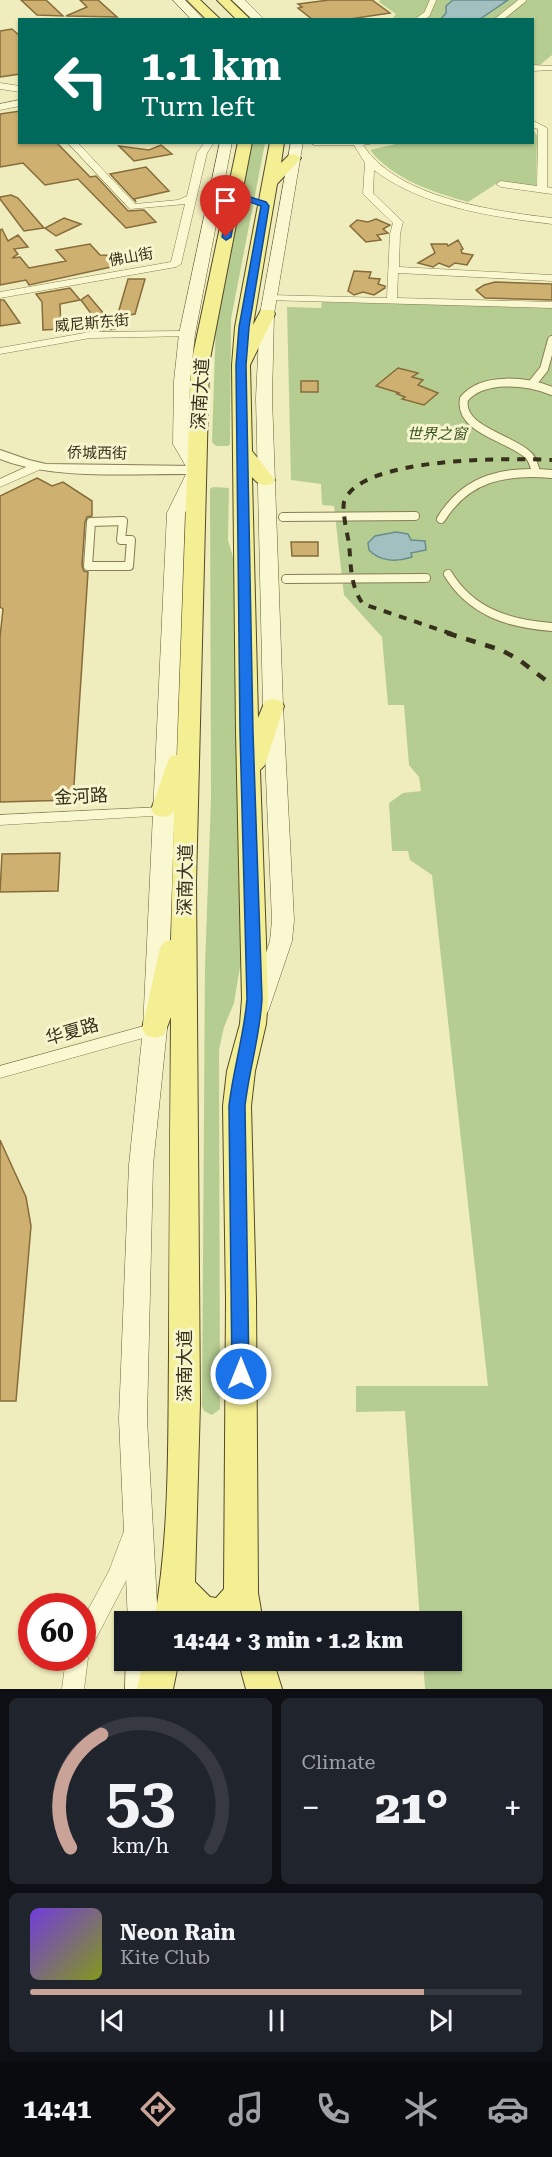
<!DOCTYPE html>
<html lang="en">
<head>
<meta charset="utf-8">
<style>
	body { margin:0; font-family:"Roboto Serif","Noto Sans SC",serif; background:#20242c; color:#f1f3f6; height:100vh; display:flex; flex-direction:column; font-size:22px; white-space:nowrap }
	* { box-sizing:border-box; margin:0 }
	p { font-size:20px; color:#9ea1a6 }
	.icon { flex:none; width:33px; height:33px; fill:none; stroke:currentColor; stroke-width:2; stroke-linecap:round; stroke-linejoin:round }
	.map { position:relative; height:1689px; overflow:hidden }
	.panel { display:flex; flex-direction:column; gap:9px; padding:9px; background:#0d0f14; flex:1 }
	.panel>* { flex:none }
	.top-card { position:absolute; left:18px; top:18px; width:516px; height:126px; border-radius:0px; box-shadow:0 2px 4px #0004; background:#00695c; color:#fff; overflow:hidden }
	.speed { position:absolute; left:18px; top:1593px; display:flex; gap:12px; font-size:30px; font-weight:700; text-align:center }
	.speed>* { display:grid; place-content:center; width:78px; height:78px; border-radius:50%; background:#171b24; box-shadow:0 2px 4px #0004; line-height:1 }
	.speed .limit { border:9px solid #d22; background:#fff; color:#111 }
	.pin { position:absolute; display:grid; place-items:center; width:51px; height:51px; color:#fff; margin:-62px -26px; border-radius:50% 50% 50% 0; rotate:-45deg; box-shadow:0 0 6px #0007 }
	.pin .icon { rotate:45deg }
	.me { position:absolute; width:66px; margin:-33px; rotate:0deg; stroke-linejoin:round; filter:drop-shadow(0 0 4px #0008) }
	.turn { display:flex; align-items:center; gap:21px; height:126px; padding:0 24px; font-size:27px }
	.turn .icon { width:78px; height:78px; stroke-width:2.5 }
	.turn b { display:block; font-size:42px; line-height:51px }
	.big { font-size:45px; font-weight:800; line-height:1.1 }
	.panel .widget { flex:1; display:flex; flex-direction:column; justify-content:center; gap:9px; min-width:0; padding:0 21px; border-radius:9px; background:#20242c }
	.panel .dial { align-items:center; gap:0 }
	.dial svg { height:156px; overflow:visible; fill:none; stroke:#363941; stroke-width:7; stroke-linecap:round; text-anchor:middle }
	.dial text { fill:#f1f3f6; stroke:none }
	.song { display:flex; align-items:center; gap:18px }
	.cover { width:72px; height:72px; border-radius:9px; background:linear-gradient(135deg,hsl(260 70% 55%),hsl(70 70% 35%)) }
	.played { height:6px; border-radius:3px; background:linear-gradient(90deg,#c9a398 80%,#363941 80%) }
	.keys { display:flex; justify-content:space-around; direction:ltr }
	.heat { display:flex; justify-content:space-between; align-items:center; font-size:33px; direction:ltr }
	.panel .tiles { flex:1; display:grid; gap:9px; grid-template-columns:1fr 1fr }
	.widget:last-child { grid-column:span 2 }
	.trip { position:absolute; left:114px; top:1611px; width:348px; height:60px; border-radius:0px; background:#171b24; box-shadow:0 2px 4px #0004; font-weight:800; line-height:60px; text-align:center }
	.tab-bar { display:flex; height:96px; justify-content:space-around; align-items:center; background:#090b0e; color:#9ea1a6 }
	.tab-bar .icon { width:42px; height:42px }
	.tab-bar .current { color:#c9a398 }
	.tab-bar b { font-size:27px; color:#f1f3f6 }
	.map>svg:first-child { display:block }
	.green { fill:#b6cd91 }
	.water { fill:#a1c0bf; stroke:#688d8d; stroke-width:1.5 }
	.building { fill:#ceb071; stroke:#876c3b; stroke-width:1.5 }
	.lines { fill:none; stroke-linecap:round; stroke-linejoin:round }
	.pedestrian-far1-casing { stroke:#877d56; stroke-width:7 }
	.pedestrian-casing { stroke:#877d56; stroke-width:10 }
	.minor-casing { stroke:#877d56; stroke-width:1 }
	.tertiary-casing { stroke:#877d56; stroke-width:2 }
	.secondary-casing { stroke:#695d39; stroke-width:1 }
	.primary-casing { stroke:#54492b; stroke-width:2 }
	.pedestrian-far1 { stroke:#faf8d0; stroke-width:6 }
	.pedestrian { stroke:#faf8d0; stroke-width:8 }
	.minor { fill:#faf8d0; fill-rule:evenodd }
	.tertiary { fill:#faf8d0; fill-rule:evenodd }
	.secondary { fill:#faf8d0; fill-rule:evenodd }
	.primary { fill:#f4ef92; fill-rule:evenodd }
	.rail-far1 { stroke:#362f1b; stroke-width:4; stroke-dasharray:8 8; stroke-linecap:butt }
	.rail { stroke:#362f1b; stroke-width:4.5; stroke-dasharray:10 10; stroke-linecap:butt }
	.route { fill:#1a73e8; stroke:#114b97; stroke-width:1.5 }
	.labels { text-anchor:middle; dominant-baseline:central; stroke-width:6; stroke-linejoin:round; paint-order:stroke }
	.far-street-label { font-size:15px; fill:#362f1b; stroke:#f6f5cd }
	.far-park-label { font-size:15px; font-style:italic; fill:#395321; stroke:#f6f5cd }
	.street-label { font-size:18px; fill:#362f1b; stroke:#f6f5cd }
</style>
</head>
<body>
<div class="map">
<svg width="552" height="1689" viewBox="0 0 552 1689">
	<rect width="100%" height="100%" fill="#efedbd"/>
	<g class="green">
		<polygon points="380,0 552,0 552,55 540,65 533,65 532,20 392,19 396,14 379,2"/>
		<path d="M533,129L537,136L536,186L499,182L468,202C433,192 394,180 370,150L400,143L532,142Z"/>
		<polygon points="252,143 265,143 231,319 230,444 228,446 216,446 212,442 216,320"/>
		<polygon points="322,302 552,307 552,1689 425,1689 423,1661 452,1660 452,1622 420,1621 405,1411 356,1412 356,1386 488,1386 432,875 410,860 408,851 392,851 389,803 403,793 421,791 419,777 409,765 404,705 388,705 382,637 344,595 334,506 322,505 321,484 291,480 287,307 321,308"/>
		<polygon points="213,487 229,488 228,540 237,571 245,936 234,1003 224,1027 219,1050 220,1409 212,1415 204,1411 202,1406 205,966 211,798 210,489"/>
	</g>
	<g class="water">
		<polygon points="453,0 508,0 480,19 441,19 446,13 446,6"/>
		<path d="M396,532L408,534L411,540L425,541L426,550L411,553L412,557C397,562 380,562 369,550L368,543L375,536Z"/>
	</g>
	<g class="building">
		<polygon points="21,0 46,0 63,16 37,15"/>
		<polygon points="80,0 98,0 117,17 66,16 87,7"/>
		<polygon points="329,0 372,0 390,13 343,20 313,20 298,8 302,7 298,4"/>
		<polygon points="12,29 20,36 20,74 0,77 0,31"/>
		<polygon points="20,111 20,142 56,142 90,177 96,176 128,211 144,210 156,222 126,228 78,179 45,185 23,163 0,167 0,114"/>
		<polygon points="161,145 172,154 134,161 119,146 149,150"/>
		<polygon points="146,167 169,191 134,199 136,202 110,174"/>
		<polygon points="11,195 18,198 44,228 24,231 0,199 0,197"/>
		<polygon points="64,218 81,224 56,236 45,228"/>
		<polygon points="376,219 390,225 383,229 388,233 377,235 381,240 366,242 350,226 357,220 368,222"/>
		<polygon points="2,229 8,241 18,235 28,247 14,249 18,254 12,258 20,257 29,268 66,261 56,250 90,244 100,255 121,256 125,252 134,250 143,260 29,285 26,280 0,285 0,230"/>
		<polygon points="458,240 463,249 461,250 462,253 473,255 467,265 455,263 449,267 439,263 433,267 418,263 435,253 431,244 447,244 448,246"/>
		<polygon points="354,271 371,272 369,278 380,279 378,284 385,286 385,288 374,295 363,292 354,295 348,291"/>
		<polygon points="128,279 145,279 135,314 117,317"/>
		<polygon points="495,282 552,284 552,300 485,298 476,290 484,285"/>
		<polygon points="70,288 80,300 60,304 61,329 43,330 42,302 36,294"/>
		<polygon points="88,295 105,315 116,329 103,330 81,300"/>
		<polygon points="0,300 4,300 20,323 0,326"/>
		<polygon points="398,368 418,373 412,377 423,380 418,385 438,393 424,405 402,399 405,397 397,394 399,393 376,386"/>
		<rect x="301" y="381" width="17" height="11"/>
		<polygon points="37,478 52,486 63,482 92,501 92,516 87,517 85,522 82,566 84,571 88,572 73,800 0,802 0,637 3,609 0,607 0,496"/>
		<polygon points="291,542 318,542 318,556 292,556"/>
		<polygon points="60,853 58,891 0,892 2,854"/>
		<polygon points="0,1140 26,1197 31,1226 16,1401 0,1401"/>
	</g>
	<g class="lines">
		<g class="pedestrian-far1-casing">
			<g id="pedestrian-far1">
				<polyline points="419,20 427,14 433,0"/>
				<polyline points="498,20 523,0"/>
			</g>
		</g>
		<g class="pedestrian-casing">
			<g id="pedestrian">
				<polyline points="532,384 544,369 552,340"/>
				<path d="M536,472C534,466 533,459 528,455C511,438 458,430 464,399C483,376 527,381 552,391"/>
				<polyline points="283,517 415,516"/>
				<path d="M441,519C467,477 505,470 552,474"/>
				<polygon points="123,521 121,540 131,540 129,566 88,566 91,522"/>
				<path d="M448,574C471,612 509,624 552,627"/>
				<polyline points="286,579 426,578"/>
			</g>
		</g>
		<g class="minor-casing">
			<g id="minor">
				<polygon points="532,65 552,66 552,70 532,71"/>
				<polygon points="0,83 20,86 20,92 0,89"/>
				<polygon points="20,100 20,106 0,110 0,104"/>
				<polygon points="532,120 547,128 547,187 552,188 552,194 501,187 496,184 501,181 537,186 538,133 538,129 532,127"/>
				<polygon points="67,142 77,142 135,204 178,200 187,196 197,153 205,142 214,142 207,153 181,264 176,267 0,298 0,292 171,262 185,204 130,209"/>
				<path d="M310,142H380L363,145C397,198 494,211 552,218V224C493,217 422,207 374,170L373,193L403,222L400,234L399,267L552,275V281L398,273L397,298L552,302V308L266,300L265,298L270,295L387,298L390,234L393,223L363,194L365,163L354,145H314Z"/>
				<polygon points="187,331 191,332 191,336 90,338 0,354 0,348 90,332"/>
				<polygon points="35,463 41,467 39,470 0,487 0,479"/>
				<polygon points="163,807 170,812 168,815 0,825 0,815"/>
				<polygon points="155,1023 161,1025 163,1029 161,1033 0,1078 0,1066"/>
				<polygon points="131,1528 138,1531 141,1537 130,1573 90,1650 85,1652 88,1658 84,1689 62,1689 66,1658 82,1658 82,1621 109,1571 124,1531"/>
			</g>
		</g>
		<g class="tertiary-casing">
			<path id="tertiary" d="M0,450L29,460L46,464L196,466L203,470L196,474C136,473 55,481 0,459Z"/>
		</g>
		<g class="secondary-casing">
			<g id="secondary">
				<polygon points="173,0 185,0 204,20 192,20"/>
				<polygon points="232,0 245,0 265,20 253,20"/>
				<polygon points="220,142 232,142 195,334 190,381 189,444 204,470 185,513 167,1029 153,1165 147,1419 158,1622 128,1622 119,1419 129,1165 143,1029 167,513 188,470 173,444 174,381 179,334"/>
				<polygon points="291,142 303,142 274,314 272,398 283,706 294,920 292,941 269,1009 266,1015 258,1017 250,1015 247,1009 270,941 272,920 263,706 256,398 260,314"/>
				<polygon points="126,1660 156,1660 155,1689 125,1689"/>
			</g>
		</g>
		<g class="primary-casing">
			<g id="primary">
				<polygon points="187,0 200,0 221,20 207,20"/>
				<polygon points="217,0 230,0 251,20 237,20"/>
				<path d="M238,142H252L209,364L196,883L200,1403L195,1582L210,1597L216,1598L224,1589L226,1300L223,1106L227,1071L240,1024L242,999L236,732L232,365L235,327L270,142H284L281,163L289,155L294,154L301,158L277,184L253,325L261,310H273L275,314L250,365L252,451L275,480L272,484C262,487 258,484 252,477L258,718L265,701L273,699L281,701L284,706L265,765L260,770L268,999L266,1024L255,1071L251,1106L256,1300L258,1593L263,1622H154C170,1534 168,1443 169,1354C169,1241 170,1129 171,1017L164,1035L155,1038L146,1035L142,1029L160,948L164,942L171,940L174,810L171,815L163,817L155,815L151,810L168,761L171,756L177,755L191,364Z"/>
				<polygon points="144,1660 179,1660 173,1689 137,1689"/>
				<polygon points="238,1660 273,1660 282,1689 246,1689"/>
			</g>
		</g>
		<use href="#pedestrian-far1" class="pedestrian-far1"/>
		<use href="#pedestrian" class="pedestrian"/>
		<use href="#minor" class="minor"/>
		<use href="#tertiary" class="tertiary"/>
		<use href="#secondary" class="secondary"/>
		<use href="#primary" class="primary"/>
		<path class="rail-far1" d="M452,634L363,604C350,586 351,565 349,543C347,534 342,510 344,502C359,456 512,458 552,460"/>
		<polyline class="rail" points="447,633 501,650 518,659 552,685"/>
	</g>
	<path class="route" d="M250,197L266,202L269,206L249,327L246,365L253,732L262,999C260,1036 249,1070 245,1106L249,1374L247,1379L241,1381L234,1379L232,1374L229,1106C233,1070 244,1036 247,999L240,732L236,365L239,327L261,206L250,202L237,204L231,237L226,240L222,237L230,200Z"/>
	<g class="labels">
		<g class="far-street-label">
			<text transform="translate(131 257) rotate(-10)">佛山街</text>
			<text transform="translate(92 323) rotate(-5)">威尼斯东街</text>
			<text transform="translate(97 453) rotate(1)">侨城西街</text>
		</g>
		<g class="far-park-label">
			<text x="437" y="434">世界之窗</text>
		</g>
		<g class="street-label">
			<text transform="translate(200 394) rotate(-87)">深南大道</text>
			<text transform="translate(81 796) rotate(-3)">金河路</text>
			<text transform="translate(185 880) rotate(-89)">深南大道</text>
			<text transform="translate(72 1031) rotate(-16)">华夏路</text>
			<text transform="translate(184 1366) rotate(-90)">深南大道</text>
		</g>
	</g>
</svg>
<div class="speed"><div class="limit">60</div></div>
<div class="pin" style="left:226px;top:237px;background:#d93025"><svg class="icon" aria-label="arrive" viewBox="0 0 24 24"><path d="M6 21V4h12l-3 4 3 4H6"/></svg></div>
<svg class="me" style="left:241px;top:1374px" viewBox="-20 -20 40 40"><circle r="17" fill="#1a73e8" stroke="#fff" stroke-width="3"/><path d="M0-11L8 9 0 5-8 9z" fill="#fff"/></svg>
<div class="trip">14:44 · 3 min · 1.2 km</div>
<div class="top-card">
<div class="turn"><svg class="icon" aria-label="left" viewBox="0 0 24 24"><path d="M17 20v-9H6M10 6l-5 5 5 5"/></svg><div><b>1.1 km</b>Turn left</div></div>
</div>
</div>
<section class="panel">
<div class="tiles">
<div class="widget dial"><svg viewBox="0 0 100 80">
<path d="M14 69A42 42 0 1 1 86 69"/>
<path d="M14 69A42 42 0 0 1 30 11" stroke="#c9a398"/>
<text x="50" y="56" font-size="32" font-weight="700">53</text>
<text x="50" y="72" font-size="11">km/h</text>
</svg></div>
<div class="widget"><p>Climate</p>
<div class="heat"><a>−</a><b class="big">21°</b><a>+</a></div>
</div>
<div class="widget">
<div class="song"><i class="cover"></i><div><b>Neon Rain</b><p>Kite Club</p></div></div>
<div class="played"></div>
<div class="keys"><svg class="icon" aria-label="previous" viewBox="0 0 24 24"><path d="M18 5L8 12l10 7zM5 5v14"/></svg><svg class="icon" aria-label="pause" viewBox="0 0 24 24"><path d="M8 5v14M16 5v14"/></svg><svg class="icon" aria-label="next" viewBox="0 0 24 24"><path d="M6 5l10 7-10 7zM19 5v14"/></svg></div>
</div>
</div>
</section>
<nav class="tab-bar">
<b>14:41</b>
<svg class="icon current" aria-label="directions" viewBox="0 0 24 24"><path d="M12 3l9 9-9 9-9-9zM9 14v-3h6M13 9l2 2-2 2"/></svg>
<svg class="icon" aria-label="music" viewBox="0 0 24 24"><path d="M9 18V5l10-2v13"/><circle cx="6" cy="18" r="3"/><circle cx="16" cy="16" r="3"/></svg>
<svg class="icon" aria-label="phone" viewBox="0 0 24 24"><path d="M5 4h4l2 5-3 2q2 4 5 5l2-3 5 2v4C11 20 4 13 5 4z"/></svg>
<svg class="icon" aria-label="climate" viewBox="0 0 24 24"><path d="M12 3v18M4 7l16 10M4 17L20 7"/></svg>
<svg class="icon" aria-label="car" viewBox="0 0 24 24"><path d="M5 17H2v-5l4-1 3-4h7l3 4 3 1v5h-3M9 17h6M6 11h13"/><circle cx="7" cy="17" r="2"/><circle cx="17" cy="17" r="2"/></svg>
</nav>
</body>
</html>
